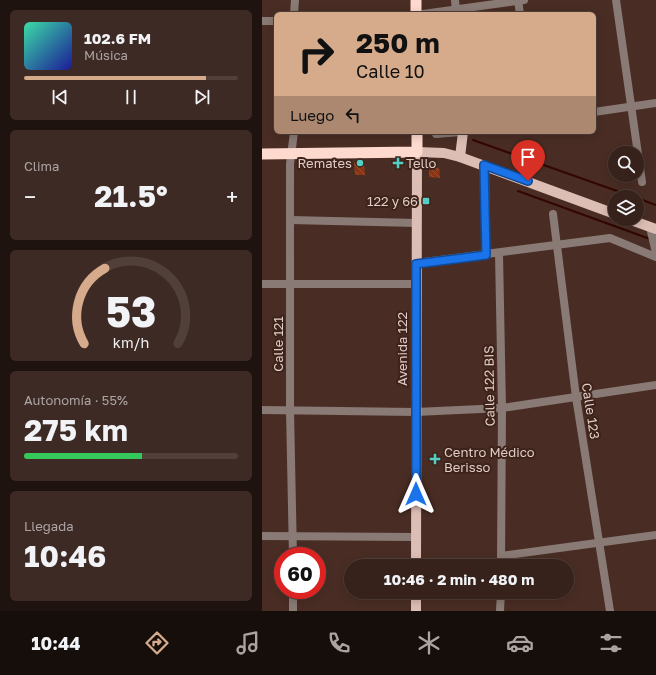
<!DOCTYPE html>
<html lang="es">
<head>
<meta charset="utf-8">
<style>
	body { margin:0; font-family:"Golos Text",sans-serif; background:#3e2a24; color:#f1f3f6; height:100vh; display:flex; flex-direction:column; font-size:15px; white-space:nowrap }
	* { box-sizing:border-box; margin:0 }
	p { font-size:13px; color:#aaa4a3 }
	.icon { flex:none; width:22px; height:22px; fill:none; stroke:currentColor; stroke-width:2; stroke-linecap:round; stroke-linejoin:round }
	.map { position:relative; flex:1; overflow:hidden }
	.drawer { display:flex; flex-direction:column; gap:10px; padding:10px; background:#1e130f; width:262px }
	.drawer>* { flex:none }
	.hud { position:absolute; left:12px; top:12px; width:322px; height:122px; border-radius:6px; box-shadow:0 2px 10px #0003,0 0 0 1px #513f3a; background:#d6ab8b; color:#111; overflow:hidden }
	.controls { position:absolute; left:346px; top:146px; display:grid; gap:8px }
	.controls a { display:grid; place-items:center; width:36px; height:36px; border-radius:50%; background:#37221b; box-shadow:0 2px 10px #0003,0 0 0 1px #513f3a; font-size:20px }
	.speed { position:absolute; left:12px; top:547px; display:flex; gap:8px; font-size:20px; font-weight:700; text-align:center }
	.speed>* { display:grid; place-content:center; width:52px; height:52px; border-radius:50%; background:#37221b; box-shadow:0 2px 10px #0003,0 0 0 1px #513f3a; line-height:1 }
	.speed .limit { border:6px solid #d22; background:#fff; color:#111 }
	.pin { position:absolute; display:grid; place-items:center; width:34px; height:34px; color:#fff; margin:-41px -17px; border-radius:50% 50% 50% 0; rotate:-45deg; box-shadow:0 0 4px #0007 }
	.pin .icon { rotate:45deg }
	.me { position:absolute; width:44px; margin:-22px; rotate:0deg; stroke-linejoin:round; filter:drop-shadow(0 0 3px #0008) }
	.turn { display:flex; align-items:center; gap:14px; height:84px; padding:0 16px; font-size:18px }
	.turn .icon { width:52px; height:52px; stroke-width:2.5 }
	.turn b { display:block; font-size:28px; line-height:34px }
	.then { display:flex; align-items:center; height:38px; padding:0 16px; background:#0003; gap:8px; font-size:15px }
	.big { font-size:30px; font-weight:700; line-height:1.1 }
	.drawer .card { flex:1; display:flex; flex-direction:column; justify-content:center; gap:6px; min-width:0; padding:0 14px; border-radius:6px; background:#3e2a24 }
	.drawer .dial { align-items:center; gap:0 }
	.dial svg { height:104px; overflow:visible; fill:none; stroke:#513f3a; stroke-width:7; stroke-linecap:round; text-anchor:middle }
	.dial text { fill:#f1f3f6; stroke:none }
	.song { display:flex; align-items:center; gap:12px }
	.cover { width:48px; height:48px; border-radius:6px; background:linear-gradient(135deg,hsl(160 70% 55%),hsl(240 70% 35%)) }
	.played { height:4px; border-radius:2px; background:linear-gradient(90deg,#d6ab8b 85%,#513f3a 85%) }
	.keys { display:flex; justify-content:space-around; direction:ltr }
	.heat { display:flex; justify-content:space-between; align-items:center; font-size:22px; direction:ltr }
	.charge { height:6px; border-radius:3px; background:linear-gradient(90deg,#34c759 55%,#513f3a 0) }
	.trip { position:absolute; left:82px; top:559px; width:230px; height:40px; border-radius:20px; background:#37221b; box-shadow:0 2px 10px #0003,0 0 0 1px #513f3a; font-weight:700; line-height:40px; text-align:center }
	.menu { display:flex; height:64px; justify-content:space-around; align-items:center; background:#160e0b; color:#aaa4a3 }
	.menu .icon { width:28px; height:28px }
	.menu .active { color:#d6ab8b }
	.menu b { font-size:18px; color:#f1f3f6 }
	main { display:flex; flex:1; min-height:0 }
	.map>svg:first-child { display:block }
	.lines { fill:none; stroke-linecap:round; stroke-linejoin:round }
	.stream { stroke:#340600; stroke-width:2 }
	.building { fill:url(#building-back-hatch) }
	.minor { stroke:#897a75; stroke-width:8 }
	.major { stroke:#ddbeb4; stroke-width:10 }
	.highway { stroke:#fed9cd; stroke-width:11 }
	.route-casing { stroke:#114b97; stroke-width:10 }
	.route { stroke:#1a73e8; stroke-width:7 }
	.poi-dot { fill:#55cec5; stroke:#3e231a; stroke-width:1.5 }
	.labels { text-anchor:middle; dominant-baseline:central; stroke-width:4; stroke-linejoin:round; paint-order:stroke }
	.poi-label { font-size:13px; fill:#dfcdc6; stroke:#3e231a; text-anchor:end }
	.street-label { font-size:13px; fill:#dfcdc6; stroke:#3e231a }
</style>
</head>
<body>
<main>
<section class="drawer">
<div class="card">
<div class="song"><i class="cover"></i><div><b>102.6 FM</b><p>Música</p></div></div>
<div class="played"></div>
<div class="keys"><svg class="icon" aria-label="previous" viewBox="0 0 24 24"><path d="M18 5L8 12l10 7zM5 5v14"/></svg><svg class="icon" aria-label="pause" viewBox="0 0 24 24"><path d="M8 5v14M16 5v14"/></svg><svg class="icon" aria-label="next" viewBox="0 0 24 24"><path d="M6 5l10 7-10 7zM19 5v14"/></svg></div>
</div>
<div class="card"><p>Clima</p>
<div class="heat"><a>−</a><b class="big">21.5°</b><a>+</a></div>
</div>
<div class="card dial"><svg viewBox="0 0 100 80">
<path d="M14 69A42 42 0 1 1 86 69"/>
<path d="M14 69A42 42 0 0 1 30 11" stroke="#d6ab8b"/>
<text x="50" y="56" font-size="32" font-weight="700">53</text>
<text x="50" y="72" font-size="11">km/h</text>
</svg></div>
<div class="card"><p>Autonomía · 55%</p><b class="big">275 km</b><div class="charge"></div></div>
<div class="card"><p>Llegada</p><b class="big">10:46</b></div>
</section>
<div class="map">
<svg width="394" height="611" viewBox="0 0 394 611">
	<defs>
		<pattern id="building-back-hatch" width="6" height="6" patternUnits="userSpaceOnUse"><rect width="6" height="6" fill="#8b3413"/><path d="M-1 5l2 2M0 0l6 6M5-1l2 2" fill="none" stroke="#9b5034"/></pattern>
	</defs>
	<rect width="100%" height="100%" fill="#492d24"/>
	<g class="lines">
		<g class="stream">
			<polyline points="211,140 372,197"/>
			<polyline points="256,191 388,239"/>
			<polyline points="375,198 394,205"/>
		</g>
	</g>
	<g class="building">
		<polygon points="92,162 102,162 103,175 93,175"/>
		<polygon points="169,165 177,168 178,178 167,177 167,167"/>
	</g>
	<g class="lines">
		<g class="minor">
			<polyline points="193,0 194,10"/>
			<polyline points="256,0 258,14"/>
			<polyline points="354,0 380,182"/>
			<polyline points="32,14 33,0"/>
			<polyline points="161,14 262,0"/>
			<polyline points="0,21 14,21"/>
			<polyline points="332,112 394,103"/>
			<polyline points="174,134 198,132"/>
			<polyline points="223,165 224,255"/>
			<polyline points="291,214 314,397 348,611"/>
			<polyline points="28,220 155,223"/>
			<polyline points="388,227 394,253"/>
			<polyline points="237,253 240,408 239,566"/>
			<polyline points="154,263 348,238 394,257"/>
			<polyline points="0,284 155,284"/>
			<polyline points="0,410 154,412 240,408 394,385"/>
			<polyline points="0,536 154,537"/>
			<polyline points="31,556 28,410 28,164 32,132"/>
			<polyline points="239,556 394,535"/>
			<polyline points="31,611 31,590"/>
			<polyline points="238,611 239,592"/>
		</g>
		<g class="major">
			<polyline points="198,157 201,132"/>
			<polyline points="366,219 394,229"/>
			<polyline points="154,566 155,152 182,153 198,157 353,214"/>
			<polyline points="154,611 154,592"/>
		</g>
		<g class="highway">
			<polyline points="154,0 154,14"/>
			<polyline points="0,154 155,152 155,132"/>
		</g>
	</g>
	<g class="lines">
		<g class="route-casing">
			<polyline id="route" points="154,494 154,264 224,255 222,165 266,181"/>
		</g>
		<use href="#route" class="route"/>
	</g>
	<g class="poi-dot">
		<circle cx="98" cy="163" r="4"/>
		<path d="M134 157h4v4h4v4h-4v4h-4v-4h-4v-4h4z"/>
		<rect x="160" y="197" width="8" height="8" rx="2"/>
		<path d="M171 453h4v4h4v4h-4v4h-4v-4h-4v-4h4z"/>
	</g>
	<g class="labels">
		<g class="poi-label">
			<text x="90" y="163">Remates</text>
			<text x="144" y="163" text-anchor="start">Tello</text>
			<text x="156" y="201">122 y 66</text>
			<text x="182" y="452" text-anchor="start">Centro Médico<tspan x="182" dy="15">Berisso</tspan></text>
		</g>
		<g class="street-label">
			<text transform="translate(16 344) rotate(-90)">Calle 121</text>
			<text transform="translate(140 349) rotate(-90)">Avenida 122</text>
			<text transform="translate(227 386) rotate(-91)">Calle 122 BIS</text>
			<text transform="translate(329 411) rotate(81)">Calle 123</text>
		</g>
	</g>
</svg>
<div class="controls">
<a><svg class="icon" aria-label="search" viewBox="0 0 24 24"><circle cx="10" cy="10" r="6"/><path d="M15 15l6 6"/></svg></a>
<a><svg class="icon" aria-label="layers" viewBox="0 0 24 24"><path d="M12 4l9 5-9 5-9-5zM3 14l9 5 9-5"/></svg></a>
</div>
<div class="speed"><div class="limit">60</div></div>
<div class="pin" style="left:266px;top:181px;background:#d93025"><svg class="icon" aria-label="arrive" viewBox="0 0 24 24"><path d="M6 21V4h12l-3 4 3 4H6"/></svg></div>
<svg class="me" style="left:154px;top:494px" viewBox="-20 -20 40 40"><path d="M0-17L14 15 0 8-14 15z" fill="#1a73e8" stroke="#fff" stroke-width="4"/></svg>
<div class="trip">10:46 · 2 min · 480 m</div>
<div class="hud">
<div class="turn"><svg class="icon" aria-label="right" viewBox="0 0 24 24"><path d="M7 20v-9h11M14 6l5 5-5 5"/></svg><div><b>250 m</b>Calle 10</div></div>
<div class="then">Luego<svg class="icon" aria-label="left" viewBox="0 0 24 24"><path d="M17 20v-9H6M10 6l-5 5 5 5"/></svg></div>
</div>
</div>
</main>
<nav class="menu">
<b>10:44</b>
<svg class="icon active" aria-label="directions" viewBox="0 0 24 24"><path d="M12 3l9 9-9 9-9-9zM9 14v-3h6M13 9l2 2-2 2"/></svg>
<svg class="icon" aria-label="music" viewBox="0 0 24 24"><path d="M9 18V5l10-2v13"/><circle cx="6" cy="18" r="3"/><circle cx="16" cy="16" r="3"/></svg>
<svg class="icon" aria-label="phone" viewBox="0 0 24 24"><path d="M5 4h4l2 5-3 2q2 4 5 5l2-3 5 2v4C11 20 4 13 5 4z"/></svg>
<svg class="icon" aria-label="climate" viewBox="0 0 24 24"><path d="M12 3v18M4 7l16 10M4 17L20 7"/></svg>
<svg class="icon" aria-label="car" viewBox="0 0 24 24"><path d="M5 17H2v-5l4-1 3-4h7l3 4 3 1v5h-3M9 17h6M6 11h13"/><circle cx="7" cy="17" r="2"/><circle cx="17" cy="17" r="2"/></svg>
<svg class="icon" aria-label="filters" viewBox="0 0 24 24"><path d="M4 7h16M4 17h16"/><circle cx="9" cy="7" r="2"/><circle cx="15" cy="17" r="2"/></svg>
</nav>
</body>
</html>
